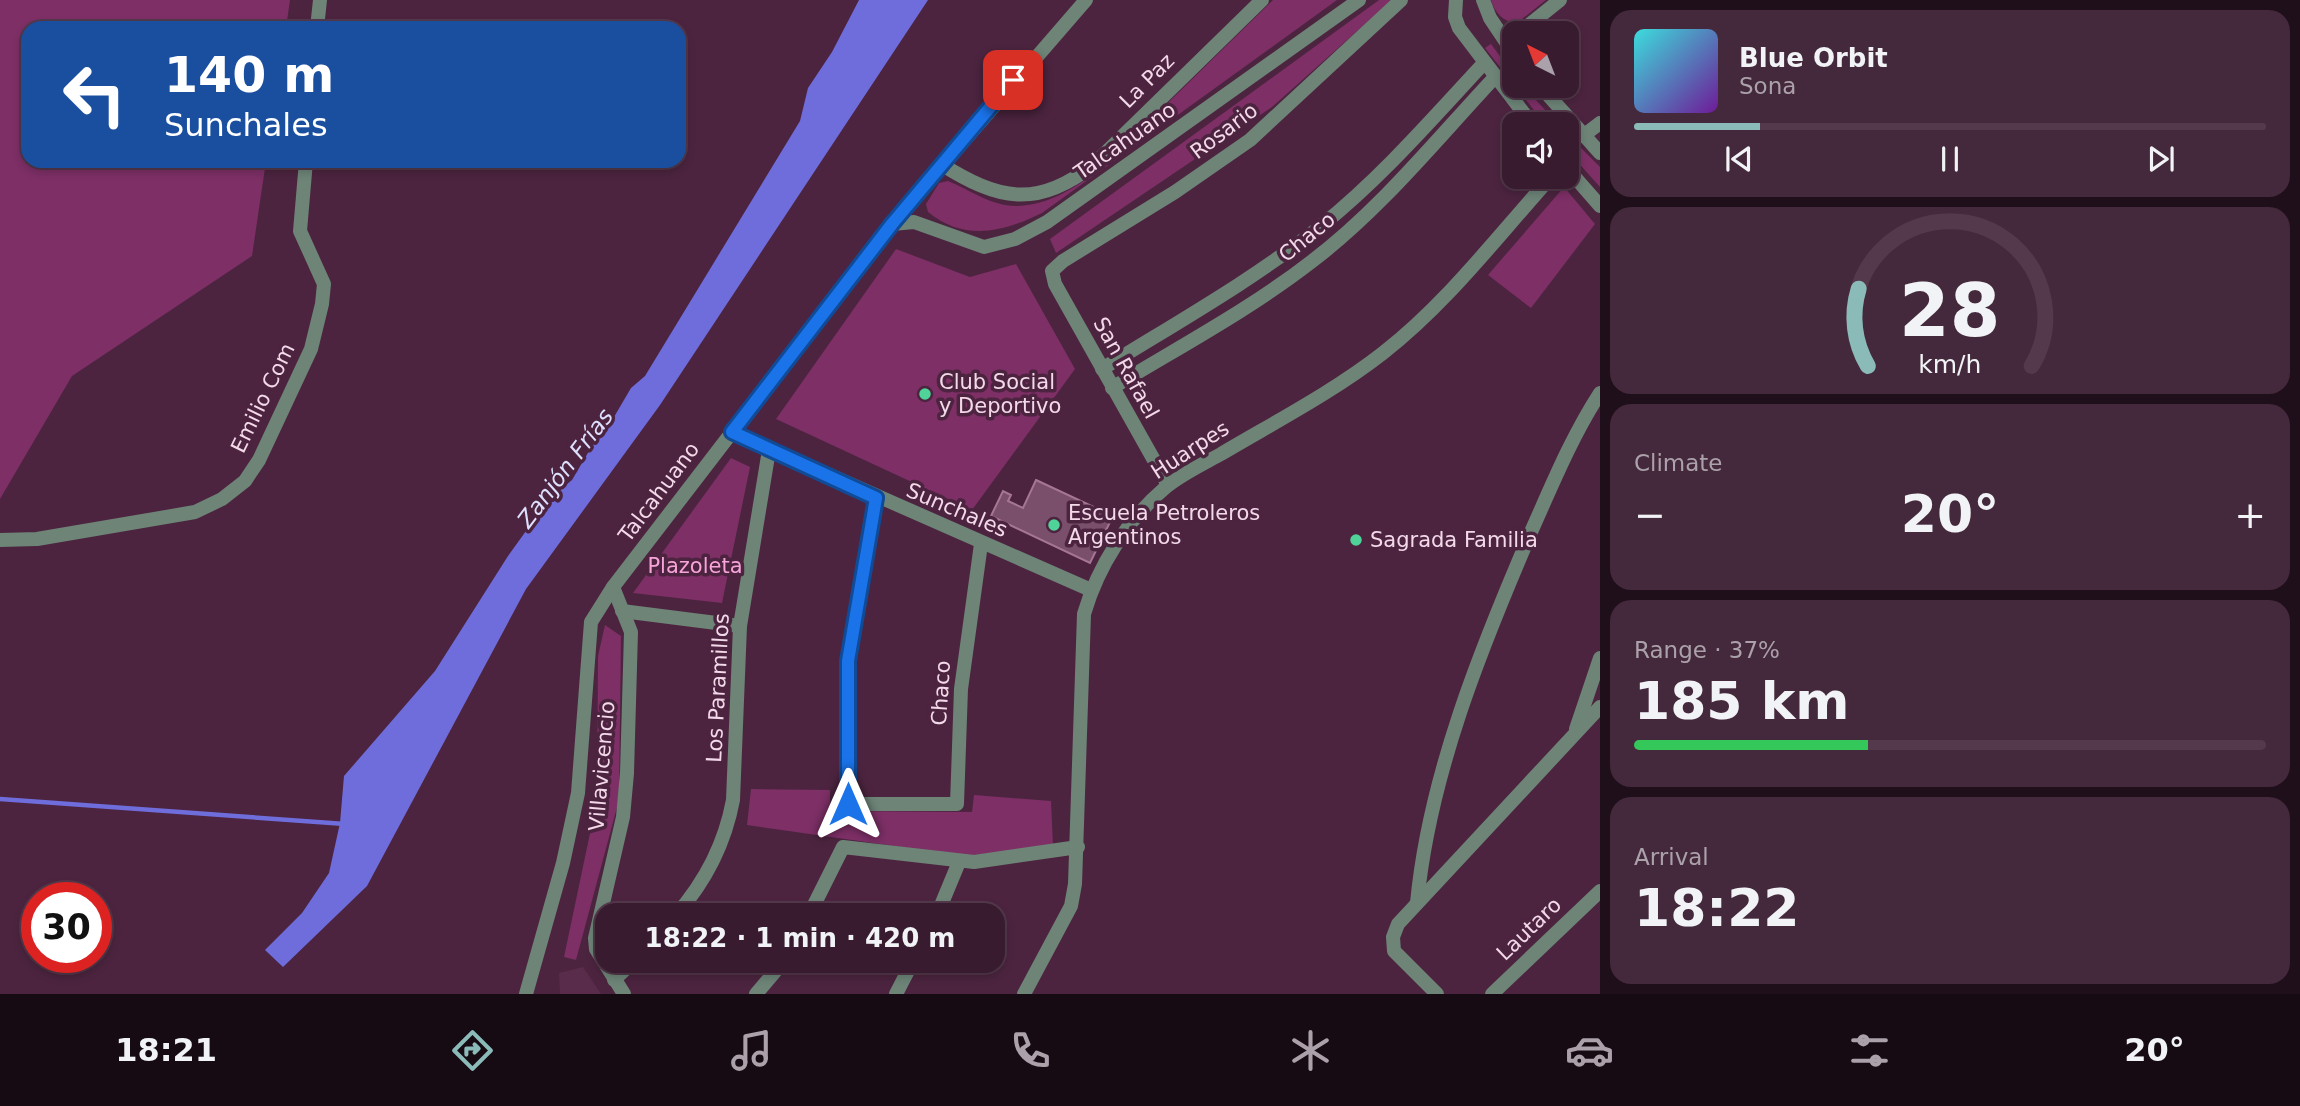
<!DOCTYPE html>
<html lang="en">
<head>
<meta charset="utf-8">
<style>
	body { margin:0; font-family:"DejaVu Sans",sans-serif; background:#44283b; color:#f1f3f6; height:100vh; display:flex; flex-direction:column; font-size:26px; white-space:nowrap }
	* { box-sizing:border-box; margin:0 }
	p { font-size:23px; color:#aba1aa }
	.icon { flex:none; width:38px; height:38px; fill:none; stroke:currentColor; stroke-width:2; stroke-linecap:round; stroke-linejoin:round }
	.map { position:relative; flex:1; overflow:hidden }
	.sheet { display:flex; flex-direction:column; gap:10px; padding:10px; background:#1f0f1a; width:700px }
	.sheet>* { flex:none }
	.banner { position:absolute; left:21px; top:21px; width:665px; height:147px; border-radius:21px; box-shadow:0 4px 10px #0003,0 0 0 2px #53394b; background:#1a4fa0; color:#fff; overflow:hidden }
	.needle { width:46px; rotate:318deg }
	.controls { position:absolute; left:1502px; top:21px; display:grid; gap:14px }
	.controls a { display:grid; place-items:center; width:77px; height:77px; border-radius:14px; background:#391b2f; box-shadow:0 4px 10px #0003,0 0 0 2px #53394b; font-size:35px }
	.speed { position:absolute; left:21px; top:882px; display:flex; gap:14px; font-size:35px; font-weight:700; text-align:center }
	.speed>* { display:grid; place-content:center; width:91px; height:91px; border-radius:50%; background:#391b2f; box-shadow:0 4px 10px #0003,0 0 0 2px #53394b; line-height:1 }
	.speed .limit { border:10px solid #d22; background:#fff; color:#111 }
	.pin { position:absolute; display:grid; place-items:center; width:60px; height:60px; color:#fff; margin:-30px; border-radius:14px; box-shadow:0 4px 10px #0006 }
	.me { position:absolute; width:77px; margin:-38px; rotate:0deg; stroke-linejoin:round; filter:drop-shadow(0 0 5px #0008) }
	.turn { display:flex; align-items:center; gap:24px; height:147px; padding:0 28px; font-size:32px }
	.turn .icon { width:91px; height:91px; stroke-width:2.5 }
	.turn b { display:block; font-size:49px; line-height:60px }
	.big { font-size:52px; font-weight:800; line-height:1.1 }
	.sheet .card { flex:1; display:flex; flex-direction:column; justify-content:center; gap:10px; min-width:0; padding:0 24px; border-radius:21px; background:#44283b }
	.sheet .dial { align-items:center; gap:0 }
	.dial svg { height:182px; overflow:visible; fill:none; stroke:#53394b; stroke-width:7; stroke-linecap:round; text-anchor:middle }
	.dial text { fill:#f1f3f6; stroke:none }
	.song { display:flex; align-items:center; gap:21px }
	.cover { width:84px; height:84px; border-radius:10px; background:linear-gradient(135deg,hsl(180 70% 55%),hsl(280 70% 35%)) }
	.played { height:7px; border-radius:4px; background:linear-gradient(90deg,#8bbbb9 20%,#53394b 20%) }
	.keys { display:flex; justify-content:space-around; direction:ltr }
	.heat { display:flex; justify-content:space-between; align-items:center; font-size:38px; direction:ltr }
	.charge { height:10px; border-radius:5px; background:linear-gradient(90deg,#34c759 37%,#53394b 0) }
	.trip { position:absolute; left:595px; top:903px; width:410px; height:70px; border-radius:21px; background:#391b2f; box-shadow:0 4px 10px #0003,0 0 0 2px #53394b; font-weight:800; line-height:70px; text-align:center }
	.tabs { display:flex; height:112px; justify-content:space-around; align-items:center; background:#170b13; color:#aba1aa }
	.tabs .icon { width:49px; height:49px }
	.tabs .current { color:#8bbbb9 }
	.tabs b { font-size:32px; color:#f1f3f6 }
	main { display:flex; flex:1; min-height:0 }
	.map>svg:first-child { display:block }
	.built { fill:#5a2c4b }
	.green { fill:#7d2f66 }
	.water { fill:#6f6ddc }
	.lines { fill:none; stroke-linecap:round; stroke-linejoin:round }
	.stream { stroke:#6f6ddc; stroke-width:4.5 }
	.building { fill:#7a4f6b; stroke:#a67795; stroke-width:2 }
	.minor { stroke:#6d8477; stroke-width:14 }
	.route-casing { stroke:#114b97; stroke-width:18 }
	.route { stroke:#1a73e8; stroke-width:12 }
	.poi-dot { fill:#4fd399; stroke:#4c243f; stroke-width:2.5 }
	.labels { text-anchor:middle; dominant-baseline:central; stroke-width:7; stroke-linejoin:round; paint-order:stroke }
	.street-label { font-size:21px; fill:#f3d9e9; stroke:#4c243f }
	.poi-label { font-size:21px; fill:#f3d9e9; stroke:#4c243f; text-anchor:start }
	.park-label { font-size:21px; fill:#f6a4da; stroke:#4c243f }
	.water-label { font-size:23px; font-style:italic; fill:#dee1fe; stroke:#4c243f }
</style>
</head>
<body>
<main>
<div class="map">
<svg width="1600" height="994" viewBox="0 0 1600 994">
	<rect width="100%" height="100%" fill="#4c243f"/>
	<polygon class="built" points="583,967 601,994 560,994 559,973"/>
	<g class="green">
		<polygon points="0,0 290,0 286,28 28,28 28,161 266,161 252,256 72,376 0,499"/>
		<path d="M1273,0H1337L1042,213C1003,232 965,242 928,212L926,204L939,183L948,181C970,190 993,207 1018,206C1080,204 1136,134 1177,94C1209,63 1241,31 1273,0Z"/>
		<polygon points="1379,0 1392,0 1272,107 1056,253 1050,239"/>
		<path d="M1491,0H1546L1517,23C1503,22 1495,13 1491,0Z"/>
		<polygon points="1491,44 1514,75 1514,86 1523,86 1558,124 1545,124 1485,48"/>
		<polygon points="1566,133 1600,167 1600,187 1566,149"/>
		<polygon points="1564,187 1595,224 1531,308 1488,275"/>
		<polygon points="896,249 970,277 1016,264 1075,369 972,510 776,419"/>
		<polygon points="731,458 750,467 722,603 633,593"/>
		<polygon points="605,625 621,636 619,800 576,960 564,957 597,800 598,656"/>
		<polygon points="751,789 830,790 830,811 972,812 974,795 1051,801 1053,846 965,856 747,825"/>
	</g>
	<polygon class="water" points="859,0 928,0 660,405 526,589 367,886 283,967 265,950 302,913 329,873 340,823 344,776 435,671 508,556 549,499 572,480 599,434 614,417 631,388 645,376 800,121 808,88 832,52"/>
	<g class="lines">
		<polyline class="stream" points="0,799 345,824"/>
	</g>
	<polygon class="building" points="1036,480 1113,516 1090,563 991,516 1003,491 1011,495 1008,501 1023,508"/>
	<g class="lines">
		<g class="minor">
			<polyline points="1456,0 1455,17 1459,28 1532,124"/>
			<polyline points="1483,0 1490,18 1514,54"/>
			<polyline points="317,28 320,0"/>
			<polyline points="1519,33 1560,0"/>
			<polyline points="1540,86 1600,153"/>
			<polyline points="1583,136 1600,123"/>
			<path d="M941,164C998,200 1037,209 1093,165L1262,0"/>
			<polyline points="1566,167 1600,206"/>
			<polyline points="892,224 914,222 984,247 1015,239 1047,222 1359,0"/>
			<path d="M1102,369C1176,323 1253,280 1321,226C1381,178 1432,119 1484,63"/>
			<path d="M1112,388C1179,347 1249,310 1311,262C1380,210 1436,140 1495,77"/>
			<polyline points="732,432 1091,590"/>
			<polyline points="1168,485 1055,284 1052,271 1063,261 1175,192 1250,140 1401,0"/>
			<polyline points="876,498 848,661 848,804 957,804 961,689 981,544"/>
			<polyline points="0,540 37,539 195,512 222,499 245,481 259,460 311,349 322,304 324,284 300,231 306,161"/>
			<polyline points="613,587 631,632 627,773 623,817 595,938 596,949 624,994"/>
			<polyline points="622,611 740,626"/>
			<polyline points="1576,729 1600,658"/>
			<path d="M1417,903C1429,776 1481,648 1531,532C1552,485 1572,436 1600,393"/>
			<path d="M676,915C705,882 725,843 733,800L740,626L769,450"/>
			<polyline points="809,915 843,847 974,862 1078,847"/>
			<polyline points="937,915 959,862"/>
			<polyline points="614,980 634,961"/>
			<polyline points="526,994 563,863 578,793 591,622 613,587 892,224 1086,0"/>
			<polyline points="756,994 784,961"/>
			<polyline points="896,994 913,961"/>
			<path d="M1024,994L1071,906L1075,884L1084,614C1098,566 1128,519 1166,487C1182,474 1203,464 1221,454C1275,422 1333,392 1383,353C1447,303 1497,237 1551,177"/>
			<polyline points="1437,994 1394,951 1393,937 1398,924 1600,707"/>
			<polyline points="1492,994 1600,891"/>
		</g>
	</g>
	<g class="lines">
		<g class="route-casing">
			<polyline id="route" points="848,804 848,661 876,498 732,432 892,224 1013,80"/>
		</g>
		<use href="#route" class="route"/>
	</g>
	<g class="poi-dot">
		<circle cx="925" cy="394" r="7"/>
		<circle cx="1054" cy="525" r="7"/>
		<circle cx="1356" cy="540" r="7"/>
	</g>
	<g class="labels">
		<g class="street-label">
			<text transform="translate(1147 81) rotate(-45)">La Paz</text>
			<text transform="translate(1224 131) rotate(-37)">Rosario</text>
			<text transform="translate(1125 141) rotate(-35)">Talcahuano</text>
			<text transform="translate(1307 237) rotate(-39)">Chaco</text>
			<text transform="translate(1126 368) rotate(61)">San Rafael</text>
			<text transform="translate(263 398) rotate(-64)">Emilio Com</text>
			<text transform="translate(1190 450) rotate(-33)">Huarpes</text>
			<text transform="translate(659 492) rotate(-53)">Talcahuano</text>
			<text transform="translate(957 510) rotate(23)">Sunchales</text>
			<text transform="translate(718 688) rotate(-87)">Los Paramillos</text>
			<text transform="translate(941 693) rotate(-86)">Chaco</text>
			<text transform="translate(602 766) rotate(-85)">Villavicencio</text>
			<text transform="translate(1529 929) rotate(-44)">Lautaro</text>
		</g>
		<g class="poi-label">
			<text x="939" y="382">Club Social<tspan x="939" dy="24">y Deportivo</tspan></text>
			<text x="1068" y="513">Escuela Petroleros<tspan x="1068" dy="24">Argentinos</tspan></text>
			<text x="1370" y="540">Sagrada Familia</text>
		</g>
		<g class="park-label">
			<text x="695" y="566">Plazoleta</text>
		</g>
		<g class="water-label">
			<text transform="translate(565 468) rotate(-53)">Zanjón Frías</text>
		</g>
	</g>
</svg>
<div class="controls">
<a><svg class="needle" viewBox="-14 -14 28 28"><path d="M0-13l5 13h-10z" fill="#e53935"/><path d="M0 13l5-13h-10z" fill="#aba1aa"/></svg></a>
<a><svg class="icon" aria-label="sound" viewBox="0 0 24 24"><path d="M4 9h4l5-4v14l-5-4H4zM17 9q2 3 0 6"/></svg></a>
</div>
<div class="speed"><div class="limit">30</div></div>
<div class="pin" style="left:1013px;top:80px;background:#d93025"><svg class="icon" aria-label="arrive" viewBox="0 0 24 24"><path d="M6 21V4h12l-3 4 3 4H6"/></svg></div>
<svg class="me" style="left:848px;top:804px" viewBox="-20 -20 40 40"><path d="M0-17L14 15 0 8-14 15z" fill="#1a73e8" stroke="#fff" stroke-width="4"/></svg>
<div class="trip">18:22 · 1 min · 420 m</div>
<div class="banner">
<div class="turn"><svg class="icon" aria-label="left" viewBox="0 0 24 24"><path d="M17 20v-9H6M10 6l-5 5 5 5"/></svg><div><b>140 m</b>Sunchales</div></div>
</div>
</div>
<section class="sheet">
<div class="card">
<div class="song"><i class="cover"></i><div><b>Blue Orbit</b><p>Sona</p></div></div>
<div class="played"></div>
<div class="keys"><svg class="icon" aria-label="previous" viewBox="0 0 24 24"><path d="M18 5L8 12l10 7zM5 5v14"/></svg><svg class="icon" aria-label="pause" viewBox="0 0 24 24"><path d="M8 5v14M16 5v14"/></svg><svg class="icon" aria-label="next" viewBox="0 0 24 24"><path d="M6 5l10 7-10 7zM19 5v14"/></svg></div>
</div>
<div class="card dial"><svg viewBox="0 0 100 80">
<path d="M14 69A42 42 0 1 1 86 69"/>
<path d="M14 69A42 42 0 0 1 10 35" stroke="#8bbbb9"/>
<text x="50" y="56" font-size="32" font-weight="700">28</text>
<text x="50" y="72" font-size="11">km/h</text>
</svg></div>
<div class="card"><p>Climate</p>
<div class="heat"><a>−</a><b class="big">20°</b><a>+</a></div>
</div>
<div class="card"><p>Range · 37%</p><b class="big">185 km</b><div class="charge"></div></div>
<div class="card"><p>Arrival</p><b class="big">18:22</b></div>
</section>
</main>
<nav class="tabs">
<b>18:21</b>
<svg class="icon current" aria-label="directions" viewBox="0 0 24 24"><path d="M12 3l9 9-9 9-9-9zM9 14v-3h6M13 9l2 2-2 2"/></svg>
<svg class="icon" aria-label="music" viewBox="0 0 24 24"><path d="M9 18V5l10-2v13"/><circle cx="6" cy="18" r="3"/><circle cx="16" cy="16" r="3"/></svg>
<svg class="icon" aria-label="phone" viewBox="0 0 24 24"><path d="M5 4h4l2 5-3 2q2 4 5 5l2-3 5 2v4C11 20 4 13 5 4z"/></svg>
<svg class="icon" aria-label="climate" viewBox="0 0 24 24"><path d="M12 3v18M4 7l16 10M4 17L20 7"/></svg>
<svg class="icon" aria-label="car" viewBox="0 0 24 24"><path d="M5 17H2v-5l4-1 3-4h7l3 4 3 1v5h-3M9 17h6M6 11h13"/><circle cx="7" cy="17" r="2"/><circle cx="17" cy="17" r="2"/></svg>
<svg class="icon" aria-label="filters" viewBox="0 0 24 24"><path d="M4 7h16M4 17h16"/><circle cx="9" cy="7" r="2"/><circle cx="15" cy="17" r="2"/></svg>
<b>20°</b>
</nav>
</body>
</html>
